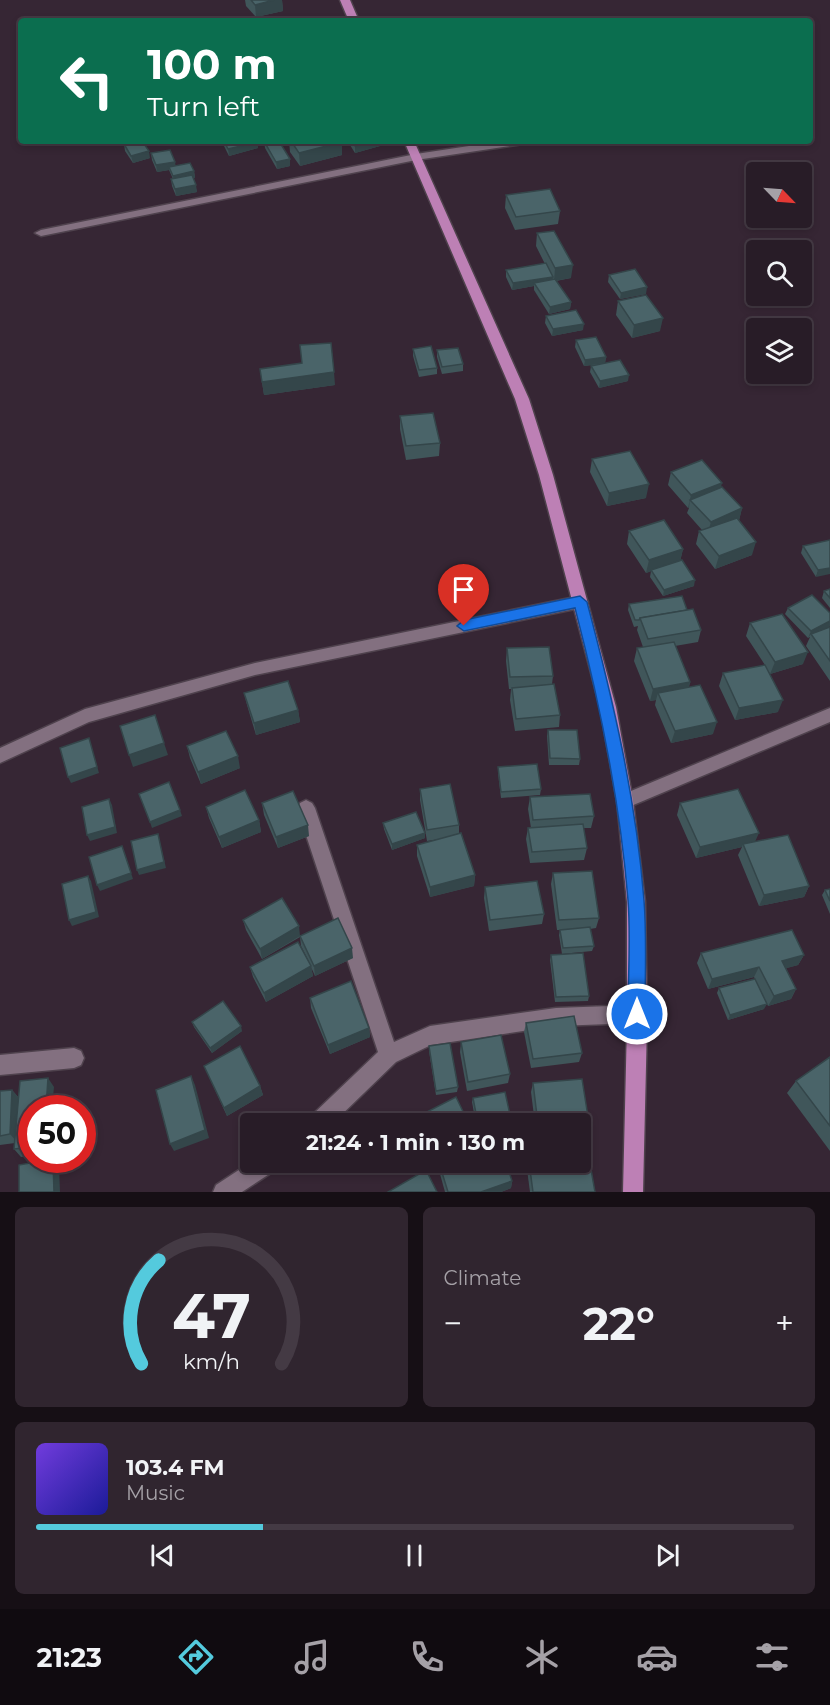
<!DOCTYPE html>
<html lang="en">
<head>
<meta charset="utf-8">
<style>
	body { margin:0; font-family:Montserrat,sans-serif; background:#30252f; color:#f1f3f6; height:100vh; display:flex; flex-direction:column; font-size:22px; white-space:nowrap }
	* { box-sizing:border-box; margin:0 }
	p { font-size:20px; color:#a5a1a7 }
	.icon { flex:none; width:33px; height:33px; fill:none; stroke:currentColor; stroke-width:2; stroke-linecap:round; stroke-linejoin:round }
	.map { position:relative; height:1192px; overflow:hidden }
	.side { display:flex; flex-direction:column; gap:15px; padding:15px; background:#160f15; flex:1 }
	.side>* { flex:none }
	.top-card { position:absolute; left:18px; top:18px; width:795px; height:126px; border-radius:6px; box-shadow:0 3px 9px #0003,0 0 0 2px #443a44; background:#0b6e4f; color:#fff; overflow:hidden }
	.needle { width:39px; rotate:115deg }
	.buttons { position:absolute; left:746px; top:162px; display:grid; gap:12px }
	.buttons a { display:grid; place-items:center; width:66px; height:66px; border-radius:6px; background:#281c27; box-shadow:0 3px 9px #0003,0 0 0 2px #443a44; font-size:30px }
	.speed { position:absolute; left:18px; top:1095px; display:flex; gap:12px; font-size:30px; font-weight:700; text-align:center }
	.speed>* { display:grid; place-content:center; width:78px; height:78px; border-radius:50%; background:#281c27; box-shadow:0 3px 9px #0003,0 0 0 2px #443a44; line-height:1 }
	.speed .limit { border:9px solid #d22; background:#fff; color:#111 }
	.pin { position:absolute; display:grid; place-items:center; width:51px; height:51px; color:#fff; margin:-62px -26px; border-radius:50% 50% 50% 0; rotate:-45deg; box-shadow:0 0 6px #0007 }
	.pin .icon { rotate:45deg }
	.me { position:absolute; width:66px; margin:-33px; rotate:0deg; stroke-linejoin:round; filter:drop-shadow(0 0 4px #0008) }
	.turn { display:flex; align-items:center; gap:21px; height:126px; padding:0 30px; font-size:27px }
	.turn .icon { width:78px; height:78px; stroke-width:2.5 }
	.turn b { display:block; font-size:42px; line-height:51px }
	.big { font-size:45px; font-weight:700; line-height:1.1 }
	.side .widget { flex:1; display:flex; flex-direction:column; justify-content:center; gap:9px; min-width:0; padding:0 21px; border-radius:9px; background:#30252f }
	.side .dial { align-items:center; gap:0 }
	.dial svg { height:156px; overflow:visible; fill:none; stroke:#443a44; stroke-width:7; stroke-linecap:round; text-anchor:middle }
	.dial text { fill:#f1f3f6; stroke:none }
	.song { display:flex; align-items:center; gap:18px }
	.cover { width:72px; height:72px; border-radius:9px; background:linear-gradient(135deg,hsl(260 70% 55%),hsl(240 70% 35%)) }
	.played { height:6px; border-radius:3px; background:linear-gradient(90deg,#54cadd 30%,#443a44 30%) }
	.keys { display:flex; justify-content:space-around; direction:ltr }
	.heat { display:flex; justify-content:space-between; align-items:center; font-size:33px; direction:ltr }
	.side .tiles { flex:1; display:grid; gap:15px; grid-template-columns:1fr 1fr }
	.widget:last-child { grid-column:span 2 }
	.trip { position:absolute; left:240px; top:1113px; width:351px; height:60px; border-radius:6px; background:#281c27; box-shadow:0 3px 9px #0003,0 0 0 2px #443a44; font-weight:700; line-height:60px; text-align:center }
	.tabs { display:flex; height:96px; justify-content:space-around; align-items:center; background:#100b10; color:#a5a1a7 }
	.tabs .icon { width:42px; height:42px }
	.tabs .on { color:#54cadd }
	.tabs b { font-size:27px; color:#f1f3f6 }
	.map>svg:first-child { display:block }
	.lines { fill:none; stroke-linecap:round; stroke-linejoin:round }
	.minor-casing { stroke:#4f424d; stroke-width:3 }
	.major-casing { stroke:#4f424d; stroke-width:3 }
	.minor { fill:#837080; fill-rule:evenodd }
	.major { fill:#bd80b5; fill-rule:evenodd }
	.wall { fill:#40565a }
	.shaded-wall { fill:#34464a }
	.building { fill:#4a6469; stroke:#34464a; stroke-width:1.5 }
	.route { fill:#1a73e8; stroke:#114b97; stroke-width:1.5 }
</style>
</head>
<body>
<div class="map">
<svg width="830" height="1192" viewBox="0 0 830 1192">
	<rect width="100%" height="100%" fill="#362634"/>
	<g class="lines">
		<g class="minor-casing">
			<g id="minor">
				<polygon points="502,141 528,141 523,144 416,160 41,236 35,233 41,230 416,154"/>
				<polygon points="580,596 585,598 588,602 585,606 580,608 255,675 89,722 0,763 0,748 85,709 255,663"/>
				<polygon points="830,708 830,722 631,806 625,808 619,806 617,801 619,796"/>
				<polygon points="306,800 312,803 315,808 394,1042 430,1026 556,1008 637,1005 644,1007 647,1014 644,1021 637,1023 556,1026 431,1045 396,1062 332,1124 307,1124 310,1117 378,1052 297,808 300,803"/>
				<polygon points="74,1048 81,1051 84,1058 81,1065 74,1068 0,1075 0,1055"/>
				<polygon points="251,1162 280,1162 277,1169 242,1192 213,1192 216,1185"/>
			</g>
		</g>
		<g class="major-casing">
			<g id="major">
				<polygon points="340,0 350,0 359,21 349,21"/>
				<polygon points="404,141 414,141 529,399 553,475 616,707 633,801 645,902 647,1024 643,1192 623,1192 627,1024 627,902 617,801 600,707 539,475 515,399"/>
			</g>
		</g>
		<use href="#minor" class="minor"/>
		<use href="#major" class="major"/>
	</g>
	<g class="wall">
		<polygon points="245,0 282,0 283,11 256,17 246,6"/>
		<polygon points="223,141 257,141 258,148 229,156 224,146"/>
		<polygon points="264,141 290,159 290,166 277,169 265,148"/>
		<polygon points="289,141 341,141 342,155 300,166 290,152"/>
		<polygon points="350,141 380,141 380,146 355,153 350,145"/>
		<polygon points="124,144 150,158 133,163 125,151"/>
		<polygon points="151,153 175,162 175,166 194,171 195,178 193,178 197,192 176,196 172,186 171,179 173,179 169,170 157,172 152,160"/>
		<polygon points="506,195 560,211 558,224 515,230 505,208"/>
		<polygon points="537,233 571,278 556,281 571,302 570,309 549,314 534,290 534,286 512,290 506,277 506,270 545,264 536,246"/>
		<polygon points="609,275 646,294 620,299 608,282"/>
		<polygon points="618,301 660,331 632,338 616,315"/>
		<polygon points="546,316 583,330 552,336 545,323"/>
		<polygon points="576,340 606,357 605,363 628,381 599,388 590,372 591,366 592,365 584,366 575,347"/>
		<polygon points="413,349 437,368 437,374 419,377 413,356"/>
		<polygon points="437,350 463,364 463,371 442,374 437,357"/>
		<polygon points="260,369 335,385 264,395"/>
		<polygon points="400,416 440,443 439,456 406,460 400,429"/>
		<polygon points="592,459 646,498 607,506 590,472"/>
		<polygon points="671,472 721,487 742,508 739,520 752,555 715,569 696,544 699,531 702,530 687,513 689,508 688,508 668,485"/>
		<polygon points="629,531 683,549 680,561 694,586 663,596 650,577 651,571 646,573 627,544"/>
		<polygon points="830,540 816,577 801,553 803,546"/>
		<polygon points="830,589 830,608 822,598 824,591"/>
		<polygon points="629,604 687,610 701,630 698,642 675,646 690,682 689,687 713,734 671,743 655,705 656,700 650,701 634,661 637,648 643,647 637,630 638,626 634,627 628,610"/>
		<polygon points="788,608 830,626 822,630 830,627 830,681 806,646 810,637 808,638 785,614"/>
		<polygon points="750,623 803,664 770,674 767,669 778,712 735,720 719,686 723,673 765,665 746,636"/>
		<polygon points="507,648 553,676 552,684 560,715 559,727 515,731 510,700 511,689 509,689 506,661"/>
		<polygon points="244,693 298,710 300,722 256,735 247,705"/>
		<polygon points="548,730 580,759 579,765 549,765 547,736"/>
		<polygon points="187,746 240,768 201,784 190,758"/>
		<polygon points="498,767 541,789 540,795 501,798 498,773"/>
		<polygon points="420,789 459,825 459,834 475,875 474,886 430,897 417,856 417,845 440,839 427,841 420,800"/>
		<polygon points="530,797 594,816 591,828 583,828 587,848 584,860 530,863 526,839 528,828 531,828 528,809"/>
		<polygon points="262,803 309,836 278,848 264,815"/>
		<polygon points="680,803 755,841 809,886 804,897 759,906 738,855 742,847 696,858 677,815"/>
		<polygon points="206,807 259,820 261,832 222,848 209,818"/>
		<polygon points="383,823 425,833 425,838 392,850 384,829"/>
		<polygon points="553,873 599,918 596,928 590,929 594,946 592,951 562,954 559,935 560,930 557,930 551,884"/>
		<polygon points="485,887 544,914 542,924 489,931 484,898"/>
		<polygon points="830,889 830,914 822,895 825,890"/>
		<polygon points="243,920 300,935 353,958 315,976 311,967 313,976 266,1002 253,977 250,967 309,962 301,946 300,937 262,959 246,930"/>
		<polygon points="701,953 804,955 798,965 786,968 796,989 791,999 768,1006 754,977 708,989 697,963"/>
		<polygon points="551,955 589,996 588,1001 555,1002 550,960"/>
		<polygon points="719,988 764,1009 728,1020 717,993"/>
		<polygon points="310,998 369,1028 370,1037 330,1054 311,1008"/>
		<polygon points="192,1022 242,1031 212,1053 194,1027"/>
		<polygon points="526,1023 582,1053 579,1062 531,1068 524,1032"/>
		<polygon points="461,1042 510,1074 508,1083 467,1091 460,1052"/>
		<polygon points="429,1046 458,1087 457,1092 436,1095 429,1051"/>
		<polygon points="830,1057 830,1151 787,1093 796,1081"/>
		<polygon points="204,1066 260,1086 263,1095 227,1116"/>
		<polygon points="533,1083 589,1123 586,1131 580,1132 580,1124 535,1124 531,1092"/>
		<polygon points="54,1087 32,1108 32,1156 21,1157 14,1149 15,1143 0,1145 0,1091 12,1090 19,1098"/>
		<polygon points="473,1098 512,1124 476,1124 472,1102"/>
		<polygon points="526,1162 580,1162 595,1192 530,1192"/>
		<polygon points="440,1166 512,1181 511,1188 501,1192 445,1192 440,1174"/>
	</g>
	<g class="shaded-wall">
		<polygon points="274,0 282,0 283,11 256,17 255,5"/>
		<polygon points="375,141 380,141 380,146 355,153 355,146"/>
		<polygon points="258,142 258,148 229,156 228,149"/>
		<polygon points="342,142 342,155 300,166 299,153"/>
		<polygon points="149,151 150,158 133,163 131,156"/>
		<polygon points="290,159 290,166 277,169 276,162"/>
		<polygon points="175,162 176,168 169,167 169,170 157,172 156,165"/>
		<polygon points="194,171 195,178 174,182 173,176"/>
		<polygon points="196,185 197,192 176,196 175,189"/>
		<polygon points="573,265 571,278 554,281 555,268"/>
		<polygon points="553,277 552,284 534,283 534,286 512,290 513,283"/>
		<polygon points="647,287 646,294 620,299 621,293"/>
		<polygon points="571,302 570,309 549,314 550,307"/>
		<polygon points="663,318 660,331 632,338 634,325"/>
		<polygon points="584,324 583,330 552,336 553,329"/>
		<polygon points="606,357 605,363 584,366 585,360"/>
		<polygon points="334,372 335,385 264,395 262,382"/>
		<polygon points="629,375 628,381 599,388 600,381"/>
		<polygon points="722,483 719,496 690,500 689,508 688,508 691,495"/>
		<polygon points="649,484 646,498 607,506 609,493"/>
		<polygon points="742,508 739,521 707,535 711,522"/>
		<polygon points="756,542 752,555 715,569 719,556"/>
		<polygon points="683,549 680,562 646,573 649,560"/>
		<polygon points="830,568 830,574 816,577 818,570"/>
		<polygon points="695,580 694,586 663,596 664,590"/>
		<polygon points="830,621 830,626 812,636 811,634 808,638 811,631"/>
		<polygon points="808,652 803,664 770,674 775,662"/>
		<polygon points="690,682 687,694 658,693 656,700 650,701 653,689"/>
		<polygon points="783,700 778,712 735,720 739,708"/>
		<polygon points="298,710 300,722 256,735 254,723"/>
		<polygon points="717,722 713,734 671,743 675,731"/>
		<polygon points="89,738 99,773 71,783 68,777"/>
		<polygon points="164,743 168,755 133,767 129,755"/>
		<polygon points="238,756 240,768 201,784 198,772"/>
		<polygon points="109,799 112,805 117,833 90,841 87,835"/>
		<polygon points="180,810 182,816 152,828 150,822"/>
		<polygon points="259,820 261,832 222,848 219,837"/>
		<polygon points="308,825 309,836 278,848 276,837"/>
		<polygon points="425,833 425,838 392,850 392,844"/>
		<polygon points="759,833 754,844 743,844 742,847 696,858 700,847"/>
		<polygon points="158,834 166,868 139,875 137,870"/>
		<polygon points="124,851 133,879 100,891 97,885"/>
		<polygon points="475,875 474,886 430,897 430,887"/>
		<polygon points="88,876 91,881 99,917 72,926 69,920"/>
		<polygon points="809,886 804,897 759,906 764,895"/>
		<polygon points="299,926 300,936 262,959 260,949"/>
		<polygon points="352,948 353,958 315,976 314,966"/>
		<polygon points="804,955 798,965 777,971 782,961"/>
		<polygon points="311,966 313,976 266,1002 264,993"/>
		<polygon points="759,967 754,977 708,989 712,979"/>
		<polygon points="796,989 791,999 768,1006 774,996"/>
		<polygon points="767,1004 764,1009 728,1020 730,1015"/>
		<polygon points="241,1026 242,1031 212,1053 210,1048"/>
		<polygon points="369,1028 370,1037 330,1054 328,1045"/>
		<polygon points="191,1076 195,1085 209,1138 174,1151 170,1144"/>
		<polygon points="48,1078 54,1087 52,1108 46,1108"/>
		<polygon points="260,1086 263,1095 227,1116 224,1108"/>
		<polygon points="12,1090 19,1098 17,1142 10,1134"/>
		<polygon points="53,1160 59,1166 60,1192 54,1192"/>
		<polygon points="512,1181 511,1188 501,1192 481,1192"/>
	</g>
	<g class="building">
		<polygon points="251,0 274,0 255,5"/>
		<polygon points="135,141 142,141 149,151 131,156 124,144"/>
		<polygon points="224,141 257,141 258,142 228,149"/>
		<polygon points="264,141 279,141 290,159 276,162"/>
		<polygon points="291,141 341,141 342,142 299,153"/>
		<polygon points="352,141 375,141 355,146"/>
		<polygon points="170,150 175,162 156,165 151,153"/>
		<polygon points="190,163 194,171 173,176 169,167"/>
		<polygon points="192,175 196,185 175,189 171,179"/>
		<polygon points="550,189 560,211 516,217 506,195"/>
		<polygon points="554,231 573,265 555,268 537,233"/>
		<polygon points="546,263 553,277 513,283 506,270"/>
		<polygon points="635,269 647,287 621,293 609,275"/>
		<polygon points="555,279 571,302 550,307 534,283"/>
		<polygon points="646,295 663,318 634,325 618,301"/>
		<polygon points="576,310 584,324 553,329 546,316"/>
		<polygon points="596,337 606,357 585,360 576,340"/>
		<polygon points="331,343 334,372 262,382 260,369 302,363 300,345"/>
		<polygon points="431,346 437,368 419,370 413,349"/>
		<polygon points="458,348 463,364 442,367 437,350"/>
		<polygon points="620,360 629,375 600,381 591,366"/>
		<polygon points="433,413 440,443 406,446 400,416"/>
		<polygon points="630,451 649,484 609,493 592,459"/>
		<polygon points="702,460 722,483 691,495 671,472"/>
		<polygon points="722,487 742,508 711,522 690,500"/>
		<polygon points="737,518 756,542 719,556 699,531"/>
		<polygon points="664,520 683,549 649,560 629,531"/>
		<polygon points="830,540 830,568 818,570 803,546"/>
		<polygon points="682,560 695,580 664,590 651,570"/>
		<polygon points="830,589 830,598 824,591"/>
		<polygon points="812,595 830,613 830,621 811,631 788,608"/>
		<polygon points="682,596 687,610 640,618 639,620 635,620 629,604"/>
		<polygon points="693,609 701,630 648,639 640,618"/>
		<polygon points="782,614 808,652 775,662 750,623"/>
		<polygon points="830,627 830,661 811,634"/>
		<polygon points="674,642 690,682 653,689 637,648"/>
		<polygon points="549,647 553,676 510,677 507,648"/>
		<polygon points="765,665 783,700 739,708 723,673"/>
		<polygon points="288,681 298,710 254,723 244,693"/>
		<polygon points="554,684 560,715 516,719 512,688"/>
		<polygon points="700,685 717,722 675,731 658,693"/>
		<polygon points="155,715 164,743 129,755 120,726"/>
		<polygon points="548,730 577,730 580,759 550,758"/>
		<polygon points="226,731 238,756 198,772 187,746"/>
		<polygon points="89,738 97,767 68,777 60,748"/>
		<polygon points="537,764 541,789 501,792 498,767"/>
		<polygon points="169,782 180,810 150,822 139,794"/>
		<polygon points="450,784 459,825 427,830 420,789"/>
		<polygon points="738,789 759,833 700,847 680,803"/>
		<polygon points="245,790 259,820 219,837 206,807"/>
		<polygon points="293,791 308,825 276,837 262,803"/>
		<polygon points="590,794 594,816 533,820 530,797"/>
		<polygon points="109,799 115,827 87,835 82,807"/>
		<polygon points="416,812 425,833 392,844 383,823"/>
		<polygon points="583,824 587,848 532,852 528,828"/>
		<polygon points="461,833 475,875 430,887 417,845"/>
		<polygon points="158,834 164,862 137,870 131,841"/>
		<polygon points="788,835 809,886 764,895 743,844"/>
		<polygon points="122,846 131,873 97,885 89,857"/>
		<polygon points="592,871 599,918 559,920 553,873"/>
		<polygon points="88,876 96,912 69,920 62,884"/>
		<polygon points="537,881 544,914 490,920 485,887"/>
		<polygon points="830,889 830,901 825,890"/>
		<polygon points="282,898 299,926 260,949 243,920"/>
		<polygon points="338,918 352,948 314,966 300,936"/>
		<polygon points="590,927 594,946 563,948 560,930"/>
		<polygon points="792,930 804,955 782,961 796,989 774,996 759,967 712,979 701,953"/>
		<polygon points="298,942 311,966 264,993 250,967"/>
		<polygon points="583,953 589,996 556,997 551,955"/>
		<polygon points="755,979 767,1004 730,1015 719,988"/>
		<polygon points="351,981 369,1028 328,1045 310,998"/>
		<polygon points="223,1001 241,1026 210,1048 192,1022"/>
		<polygon points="574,1016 582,1053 533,1059 526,1023"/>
		<polygon points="501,1035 510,1074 468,1082 461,1042"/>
		<polygon points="450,1043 458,1087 436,1091 429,1046"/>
		<polygon points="240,1046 260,1086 224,1108 204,1066"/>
		<polygon points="830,1057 830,1126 796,1081"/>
		<polygon points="191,1076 205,1130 170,1144 156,1090"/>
		<polygon points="48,1078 46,1108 32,1108 32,1147 14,1149 20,1081"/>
		<polygon points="582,1079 589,1123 538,1124 533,1083"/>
		<polygon points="12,1090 10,1134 0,1136 0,1091"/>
		<polygon points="505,1092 512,1124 478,1124 473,1098"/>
		<polygon points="456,1097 469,1124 415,1124 413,1119"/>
		<polygon points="586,1141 595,1192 533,1192 529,1162 580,1162 580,1142"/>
		<polygon points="46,1160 53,1160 54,1192 19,1192 19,1165"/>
		<polygon points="450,1162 506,1162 512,1181 481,1192 448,1192 440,1166"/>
		<polygon points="426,1170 437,1192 388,1192"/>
	</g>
	<path class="route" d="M580,596L587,602C613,700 636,798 644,900C647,938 645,977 645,1014L643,1020L637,1023L630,1020L628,1014C628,976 631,937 628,900C620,800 600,704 575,608L464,631L457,626L464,620Z"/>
</svg>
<div class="buttons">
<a><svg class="needle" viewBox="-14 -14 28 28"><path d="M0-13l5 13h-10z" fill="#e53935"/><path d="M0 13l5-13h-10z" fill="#a5a1a7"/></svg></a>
<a><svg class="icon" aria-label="search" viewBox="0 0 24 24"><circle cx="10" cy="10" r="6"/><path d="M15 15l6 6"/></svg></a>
<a><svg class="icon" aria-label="layers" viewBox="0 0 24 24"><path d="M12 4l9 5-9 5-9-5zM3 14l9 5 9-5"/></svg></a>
</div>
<div class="speed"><div class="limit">50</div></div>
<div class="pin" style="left:464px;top:626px;background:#d93025"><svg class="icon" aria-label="arrive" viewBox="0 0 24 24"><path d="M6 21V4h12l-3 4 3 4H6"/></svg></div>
<svg class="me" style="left:637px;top:1014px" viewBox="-20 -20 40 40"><circle r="17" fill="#1a73e8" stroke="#fff" stroke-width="3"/><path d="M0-11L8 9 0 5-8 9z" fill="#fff"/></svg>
<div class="trip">21:24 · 1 min · 130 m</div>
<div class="top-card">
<div class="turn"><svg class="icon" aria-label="left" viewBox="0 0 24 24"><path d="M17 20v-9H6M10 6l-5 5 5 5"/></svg><div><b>100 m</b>Turn left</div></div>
</div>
</div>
<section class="side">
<div class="tiles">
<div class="widget dial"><svg viewBox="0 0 100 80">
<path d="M14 69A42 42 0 1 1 86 69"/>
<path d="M14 69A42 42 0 0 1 23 16" stroke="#54cadd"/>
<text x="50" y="56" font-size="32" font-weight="700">47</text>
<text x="50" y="72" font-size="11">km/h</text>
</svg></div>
<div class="widget"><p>Climate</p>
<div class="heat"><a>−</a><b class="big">22°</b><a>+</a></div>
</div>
<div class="widget">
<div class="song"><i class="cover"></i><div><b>103.4 FM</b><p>Music</p></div></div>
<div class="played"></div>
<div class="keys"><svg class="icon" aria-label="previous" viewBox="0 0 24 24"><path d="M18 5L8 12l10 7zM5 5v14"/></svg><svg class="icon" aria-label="pause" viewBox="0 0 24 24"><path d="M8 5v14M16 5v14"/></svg><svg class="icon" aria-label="next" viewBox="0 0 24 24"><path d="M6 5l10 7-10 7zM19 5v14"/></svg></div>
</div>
</div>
</section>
<nav class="tabs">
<b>21:23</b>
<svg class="icon on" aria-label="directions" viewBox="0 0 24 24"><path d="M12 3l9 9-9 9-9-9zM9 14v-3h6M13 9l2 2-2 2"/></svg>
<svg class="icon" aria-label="music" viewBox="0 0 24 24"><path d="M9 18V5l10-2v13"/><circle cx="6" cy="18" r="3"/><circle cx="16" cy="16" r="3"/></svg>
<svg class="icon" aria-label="phone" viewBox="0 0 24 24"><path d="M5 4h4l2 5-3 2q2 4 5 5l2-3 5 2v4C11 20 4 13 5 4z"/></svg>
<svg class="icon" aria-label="climate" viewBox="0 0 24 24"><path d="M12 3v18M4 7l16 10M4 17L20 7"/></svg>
<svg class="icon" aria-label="car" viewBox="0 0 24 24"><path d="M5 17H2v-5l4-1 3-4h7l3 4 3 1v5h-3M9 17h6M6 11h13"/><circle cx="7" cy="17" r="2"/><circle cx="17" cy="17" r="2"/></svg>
<svg class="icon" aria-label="filters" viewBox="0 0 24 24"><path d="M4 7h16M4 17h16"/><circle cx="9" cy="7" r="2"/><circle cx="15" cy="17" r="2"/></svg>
</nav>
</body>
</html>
